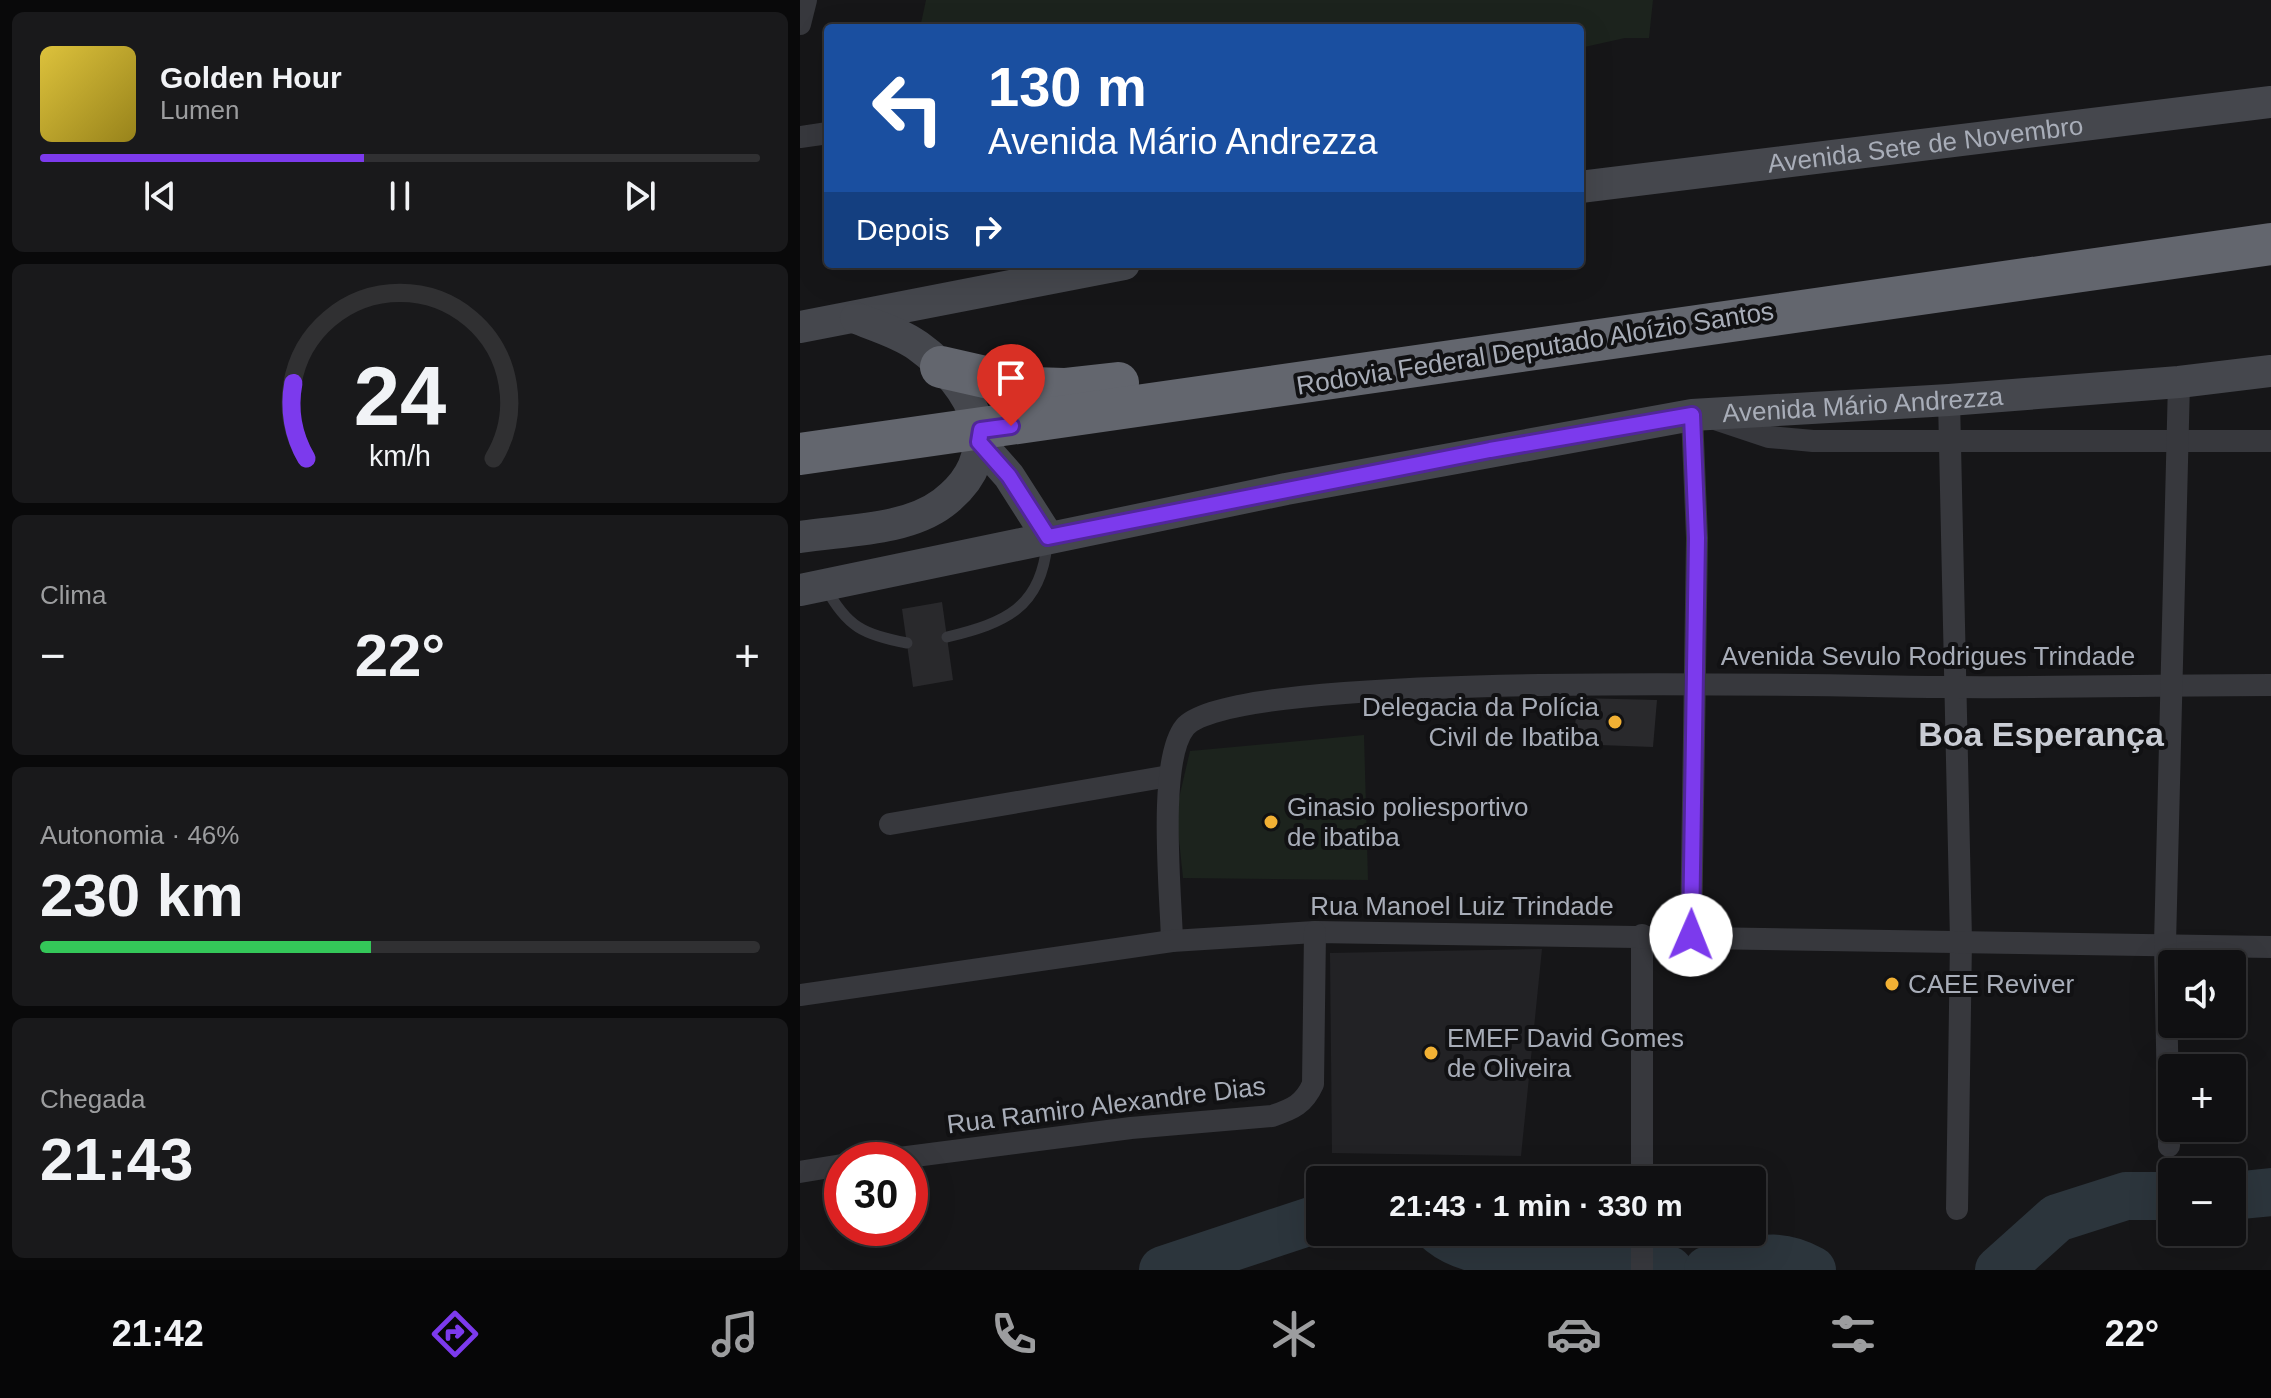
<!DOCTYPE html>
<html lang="pt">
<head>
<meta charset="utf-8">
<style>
	body { margin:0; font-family:Arial,sans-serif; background:#19191b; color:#f1f3f6; height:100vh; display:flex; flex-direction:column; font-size:30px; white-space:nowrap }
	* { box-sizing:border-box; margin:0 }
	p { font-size:26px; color:#9c9d9f }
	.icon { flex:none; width:44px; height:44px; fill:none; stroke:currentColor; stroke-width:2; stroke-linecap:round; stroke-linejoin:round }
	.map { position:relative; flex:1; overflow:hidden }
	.sheet { display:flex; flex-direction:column; gap:12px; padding:12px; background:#09090a; width:800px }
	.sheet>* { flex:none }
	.top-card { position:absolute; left:24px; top:24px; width:760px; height:244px; border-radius:8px; box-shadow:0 8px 32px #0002,0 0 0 2px #303032; background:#1a4fa0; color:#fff; overflow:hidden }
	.fabs { position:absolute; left:1358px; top:950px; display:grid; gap:16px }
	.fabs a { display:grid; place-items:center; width:88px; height:88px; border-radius:8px; background:#101012; box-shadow:0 8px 32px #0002,0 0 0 2px #303032; font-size:40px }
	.speed { position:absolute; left:24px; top:1142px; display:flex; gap:16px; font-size:40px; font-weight:700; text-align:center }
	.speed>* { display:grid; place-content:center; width:104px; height:104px; border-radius:50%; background:#101012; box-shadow:0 8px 32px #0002,0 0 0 2px #303032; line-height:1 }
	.speed .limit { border:12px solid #d22; background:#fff; color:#111 }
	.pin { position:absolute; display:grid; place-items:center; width:68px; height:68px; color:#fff; margin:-82px -34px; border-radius:50% 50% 50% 0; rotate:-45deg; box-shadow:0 0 8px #0007 }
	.pin .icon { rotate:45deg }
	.me { position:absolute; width:88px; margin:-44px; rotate:1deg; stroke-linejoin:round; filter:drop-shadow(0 0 6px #0008) }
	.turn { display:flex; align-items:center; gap:28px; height:168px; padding:0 32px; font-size:36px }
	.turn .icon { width:104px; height:104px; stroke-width:2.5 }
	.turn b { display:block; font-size:56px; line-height:68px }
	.then { display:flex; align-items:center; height:76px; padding:0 32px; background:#0003; gap:16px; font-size:30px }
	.big { font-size:60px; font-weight:600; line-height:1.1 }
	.sheet .tile { flex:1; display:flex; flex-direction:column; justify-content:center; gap:12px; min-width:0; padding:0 28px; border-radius:12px; background:#19191b }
	.sheet .dial { align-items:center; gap:0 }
	.dial svg { height:208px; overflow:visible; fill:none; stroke:#303032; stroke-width:7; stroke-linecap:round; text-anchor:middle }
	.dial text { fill:#f1f3f6; stroke:none }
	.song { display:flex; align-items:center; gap:24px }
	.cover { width:96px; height:96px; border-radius:12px; background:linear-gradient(135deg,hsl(50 70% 55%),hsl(50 70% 35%)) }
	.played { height:8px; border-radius:4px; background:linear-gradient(90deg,#7c3aed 45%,#303032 45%) }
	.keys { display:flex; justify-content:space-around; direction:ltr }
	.heat { display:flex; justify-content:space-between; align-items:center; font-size:44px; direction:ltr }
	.charge { height:12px; border-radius:6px; background:linear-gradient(90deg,#34c759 46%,#303032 0) }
	.trip { position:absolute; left:506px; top:1166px; width:460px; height:80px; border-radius:8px; background:#101012; box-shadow:0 8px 32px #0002,0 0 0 2px #303032; font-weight:600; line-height:80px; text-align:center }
	.tab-bar { display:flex; height:128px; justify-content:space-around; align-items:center; background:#060607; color:#9c9d9f }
	.tab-bar .icon { width:56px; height:56px }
	.tab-bar .current { color:#7c3aed }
	.tab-bar b { font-size:36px; color:#f1f3f6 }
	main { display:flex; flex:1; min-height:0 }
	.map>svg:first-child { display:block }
	.built { fill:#222225 }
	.green { fill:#1c231d }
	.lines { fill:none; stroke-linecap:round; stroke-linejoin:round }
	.river { stroke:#2c353c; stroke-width:48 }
	.building { fill:#29292c }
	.lane { stroke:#37383d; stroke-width:11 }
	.street { stroke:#37383d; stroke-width:22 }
	.secondary { stroke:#45474d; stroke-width:32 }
	.highway { stroke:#63666e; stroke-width:42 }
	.route-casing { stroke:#51269a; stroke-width:20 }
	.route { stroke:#7c3aed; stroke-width:14 }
	.poi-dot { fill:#f2b134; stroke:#111113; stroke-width:3 }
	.labels { text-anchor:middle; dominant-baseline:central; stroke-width:8; stroke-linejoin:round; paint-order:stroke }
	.street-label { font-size:26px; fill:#a8adb8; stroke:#111113 }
	.poi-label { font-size:26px; fill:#a8adb8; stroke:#111113; text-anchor:start }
	.district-label { font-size:34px; font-weight:bold; fill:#c9ccd4; stroke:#111113 }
</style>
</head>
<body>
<main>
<section class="sheet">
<div class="tile">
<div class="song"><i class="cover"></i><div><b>Golden Hour</b><p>Lumen</p></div></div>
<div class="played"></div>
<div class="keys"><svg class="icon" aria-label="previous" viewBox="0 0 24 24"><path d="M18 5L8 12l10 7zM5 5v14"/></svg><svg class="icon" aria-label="pause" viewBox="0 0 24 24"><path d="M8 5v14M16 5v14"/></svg><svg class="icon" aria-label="next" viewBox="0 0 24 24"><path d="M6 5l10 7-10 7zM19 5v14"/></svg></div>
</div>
<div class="tile dial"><svg viewBox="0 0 100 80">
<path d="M14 69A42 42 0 1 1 86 69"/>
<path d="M14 69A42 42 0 0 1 9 40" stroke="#7c3aed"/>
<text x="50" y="56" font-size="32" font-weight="700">24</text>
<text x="50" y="72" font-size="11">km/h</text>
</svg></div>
<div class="tile"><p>Clima</p>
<div class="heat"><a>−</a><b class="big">22°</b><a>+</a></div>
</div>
<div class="tile"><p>Autonomia · 46%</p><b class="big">230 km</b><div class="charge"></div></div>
<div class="tile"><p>Chegada</p><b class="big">21:43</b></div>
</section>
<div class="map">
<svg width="1471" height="1270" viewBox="0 0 1471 1270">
	<rect width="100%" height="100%" fill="#161618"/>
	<polygon class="built" points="742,949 721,1156 532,1153 530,953"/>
	<g class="green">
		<polygon points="126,0 853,0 849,38 825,38 780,48 780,28 120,28"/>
		<polygon points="564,735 568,880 383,878 376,811 390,751"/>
	</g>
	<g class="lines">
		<g class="river">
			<polyline points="1432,1196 1471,1192"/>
			<path d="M641,1232C679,1262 727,1247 772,1253C804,1257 836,1265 869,1270"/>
			<polyline points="363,1270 520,1218"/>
			<path d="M908,1270C951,1265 970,1247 1012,1270"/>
			<polyline points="1199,1270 1257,1218 1326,1196 1372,1196"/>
		</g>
	</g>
	<g class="building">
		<polygon points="142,602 153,680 113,687 102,609"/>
		<polygon points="778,698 857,700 853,747 773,744"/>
	</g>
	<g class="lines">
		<g class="lane">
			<path d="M26,588C47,627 64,635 107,643"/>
			<path d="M147,637C205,623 241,608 247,544"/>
		</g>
		<g class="street">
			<polyline points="0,24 6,0"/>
			<polyline points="0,137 28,133"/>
			<polyline points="1149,400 1161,940 1157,1209"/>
			<polyline points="912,418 969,437 1013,441 1471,441"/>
			<polyline points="90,824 369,776"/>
			<polyline points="842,935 842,1180"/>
			<polyline points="891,935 897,538 892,415"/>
			<path d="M372,941C371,895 357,761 385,727C434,668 1048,687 1155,687C1260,688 1366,685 1471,685"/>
			<polyline points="0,995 372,941 515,932 1471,947"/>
			<polyline points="1369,1146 1365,944 1379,382"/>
			<path d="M84,1160L331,1128L472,1116C493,1109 504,1104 513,1084L515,932"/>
			<polyline points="0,1172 42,1165"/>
			<polyline points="842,1232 842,1270"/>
		</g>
		<g class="secondary">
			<path id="s1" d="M780,187L1471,102"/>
			<polyline points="0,327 324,264"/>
			<polyline points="179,442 209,476 248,537"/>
			<path d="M0,537C44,530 106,531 143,503C210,452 173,386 118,346C100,333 76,326 56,318"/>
			<path id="s2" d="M0,590L486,489L892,415L1149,400L1379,382L1471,371"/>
		</g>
		<g class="highway">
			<polyline points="141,367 233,388 264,389 318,383"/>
			<polyline points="0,454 1471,244"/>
		</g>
	</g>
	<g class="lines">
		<g class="route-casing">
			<polyline id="route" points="211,426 181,430 179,442 209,476 248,537 690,450 892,415 897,538 891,935"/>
		</g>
		<use href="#route" class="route"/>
	</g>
	<g class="poi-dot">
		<circle cx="815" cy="722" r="8"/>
		<circle cx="471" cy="822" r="8"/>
		<circle cx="1092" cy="984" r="8"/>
		<circle cx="631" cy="1053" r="8"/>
	</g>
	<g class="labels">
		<g class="street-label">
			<text stroke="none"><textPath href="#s1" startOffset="348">Avenida Sete de Novembro</textPath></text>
			<text transform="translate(735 348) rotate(-9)">Rodovia Federal Deputado Aloízio Santos</text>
			<text stroke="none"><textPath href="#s2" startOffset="1080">Avenida Mário Andrezza</textPath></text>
			<text x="1128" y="656">Avenida Sevulo Rodrigues Trindade</text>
			<text x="662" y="906">Rua Manoel Luiz Trindade</text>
			<text transform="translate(306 1105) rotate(-7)">Rua Ramiro Alexandre Dias</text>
		</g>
		<g class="poi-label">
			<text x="799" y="707" text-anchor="end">Delegacia da Polícia<tspan x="799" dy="30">Civil de Ibatiba</tspan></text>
			<text x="487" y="807">Ginasio poliesportivo<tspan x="487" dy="30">de ibatiba</tspan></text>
			<text x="1108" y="984">CAEE Reviver</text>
			<text x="647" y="1038">EMEF David Gomes<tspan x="647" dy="30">de Oliveira</tspan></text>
		</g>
		<g class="district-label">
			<text x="1241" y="734">Boa Esperança</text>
		</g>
	</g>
</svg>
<div class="fabs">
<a><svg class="icon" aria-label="sound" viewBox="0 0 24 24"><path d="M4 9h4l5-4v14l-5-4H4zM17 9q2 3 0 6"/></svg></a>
<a>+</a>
<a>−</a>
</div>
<div class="speed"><div class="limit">30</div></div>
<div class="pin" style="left:211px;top:426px;background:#d93025"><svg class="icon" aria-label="arrive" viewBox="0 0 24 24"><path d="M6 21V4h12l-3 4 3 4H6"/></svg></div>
<svg class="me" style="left:891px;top:935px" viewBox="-20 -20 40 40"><circle r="19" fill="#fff"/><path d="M0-13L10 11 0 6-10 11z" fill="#7c3aed"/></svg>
<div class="trip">21:43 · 1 min · 330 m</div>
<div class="top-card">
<div class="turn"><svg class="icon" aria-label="left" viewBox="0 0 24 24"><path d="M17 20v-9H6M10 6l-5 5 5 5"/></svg><div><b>130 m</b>Avenida Mário Andrezza</div></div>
<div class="then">Depois<svg class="icon" aria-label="right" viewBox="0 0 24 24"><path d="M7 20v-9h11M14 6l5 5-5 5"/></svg></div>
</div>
</div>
</main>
<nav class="tab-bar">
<b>21:42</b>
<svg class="icon current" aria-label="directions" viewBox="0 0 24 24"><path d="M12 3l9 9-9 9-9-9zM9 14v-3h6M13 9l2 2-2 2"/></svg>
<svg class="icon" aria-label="music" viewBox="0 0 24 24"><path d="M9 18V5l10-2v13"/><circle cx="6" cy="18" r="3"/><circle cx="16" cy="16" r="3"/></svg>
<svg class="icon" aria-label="phone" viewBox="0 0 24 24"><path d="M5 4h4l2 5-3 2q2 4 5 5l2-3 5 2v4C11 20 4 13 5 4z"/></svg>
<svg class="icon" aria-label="climate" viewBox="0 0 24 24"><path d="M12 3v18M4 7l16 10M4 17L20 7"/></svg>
<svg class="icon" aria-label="car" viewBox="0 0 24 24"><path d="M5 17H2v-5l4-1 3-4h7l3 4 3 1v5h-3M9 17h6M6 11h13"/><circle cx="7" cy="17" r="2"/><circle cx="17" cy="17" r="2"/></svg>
<svg class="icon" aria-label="filters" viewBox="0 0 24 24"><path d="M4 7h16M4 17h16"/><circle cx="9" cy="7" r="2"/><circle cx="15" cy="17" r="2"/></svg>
<b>22°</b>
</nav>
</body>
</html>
